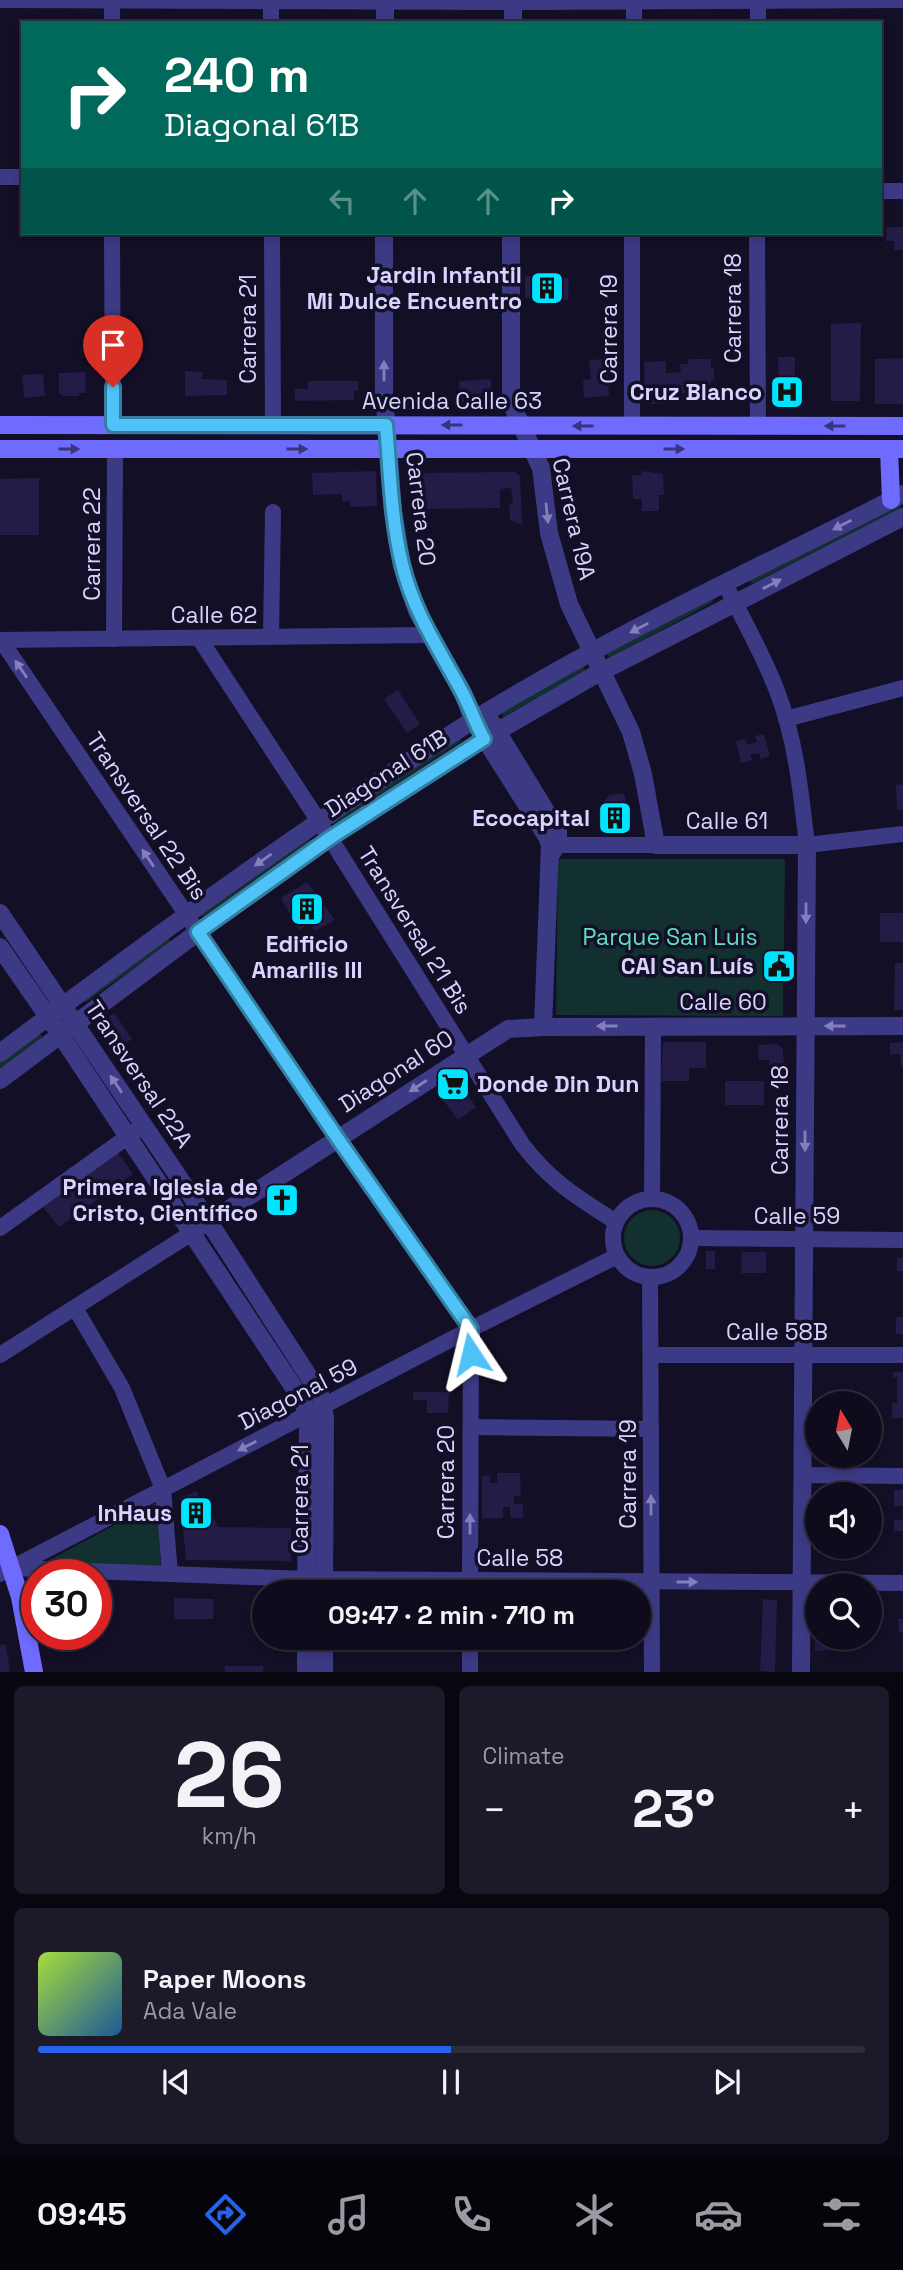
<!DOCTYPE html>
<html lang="en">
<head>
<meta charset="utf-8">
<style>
	body { margin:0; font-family:"Space Grotesk",sans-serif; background:#1c1929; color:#f1f3f6; height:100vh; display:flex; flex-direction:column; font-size:26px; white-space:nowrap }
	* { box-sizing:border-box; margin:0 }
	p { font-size:23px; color:#9b9ba3 }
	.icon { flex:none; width:38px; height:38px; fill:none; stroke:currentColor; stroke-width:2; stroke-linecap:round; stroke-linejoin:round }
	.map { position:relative; height:1672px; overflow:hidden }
	.drawer { display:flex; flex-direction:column; gap:14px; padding:14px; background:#08060f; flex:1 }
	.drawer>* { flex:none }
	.hud { position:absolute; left:21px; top:21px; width:861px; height:214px; border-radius:0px; box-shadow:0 4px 10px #0003,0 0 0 2px #2e2b3b; background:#00695c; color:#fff; overflow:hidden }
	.needle { width:46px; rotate:350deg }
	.controls { position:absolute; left:805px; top:1391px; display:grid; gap:14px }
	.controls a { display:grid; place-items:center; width:77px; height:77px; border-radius:50%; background:#0e0b1c; box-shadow:0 4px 10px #0003,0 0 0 2px #2e2b3b; font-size:35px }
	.speed { position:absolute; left:21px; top:1559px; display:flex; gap:14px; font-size:35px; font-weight:700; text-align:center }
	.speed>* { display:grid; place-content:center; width:91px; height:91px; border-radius:50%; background:#0e0b1c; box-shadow:0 4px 10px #0003,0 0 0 2px #2e2b3b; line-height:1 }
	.speed .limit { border:10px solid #d22; background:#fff; color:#111 }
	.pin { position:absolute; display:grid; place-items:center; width:60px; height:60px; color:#fff; margin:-72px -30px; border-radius:50% 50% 50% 0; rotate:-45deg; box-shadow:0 0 7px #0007 }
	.pin .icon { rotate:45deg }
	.me { position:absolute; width:77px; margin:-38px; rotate:350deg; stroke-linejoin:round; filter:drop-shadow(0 0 5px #0008) }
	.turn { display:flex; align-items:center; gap:24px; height:147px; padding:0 28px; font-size:32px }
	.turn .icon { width:91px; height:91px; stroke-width:2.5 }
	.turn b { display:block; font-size:49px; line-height:60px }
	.lanes { display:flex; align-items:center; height:66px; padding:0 28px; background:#0003; justify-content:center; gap:35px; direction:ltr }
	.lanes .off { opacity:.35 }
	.big { font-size:52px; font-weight:600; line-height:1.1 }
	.drawer .card { flex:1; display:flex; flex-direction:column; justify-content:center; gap:10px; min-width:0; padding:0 24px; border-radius:10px; background:#1c1929 }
	.drawer .dial { align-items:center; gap:0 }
	.dial b { font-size:91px; line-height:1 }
	.song { display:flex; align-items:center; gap:21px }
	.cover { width:84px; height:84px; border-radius:10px; background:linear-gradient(135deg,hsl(80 70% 55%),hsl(210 70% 35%)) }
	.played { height:7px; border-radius:4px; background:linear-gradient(90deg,#2563eb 50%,#2e2b3b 50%) }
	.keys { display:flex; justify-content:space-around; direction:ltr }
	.heat { display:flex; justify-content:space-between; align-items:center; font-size:38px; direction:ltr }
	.drawer .tiles { flex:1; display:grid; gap:14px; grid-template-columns:1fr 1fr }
	.card:last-child { grid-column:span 2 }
	.trip { position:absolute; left:252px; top:1580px; width:399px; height:70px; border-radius:35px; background:#0e0b1c; box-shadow:0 4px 10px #0003,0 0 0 2px #2e2b3b; font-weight:600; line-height:70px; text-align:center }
	.dock { display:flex; height:112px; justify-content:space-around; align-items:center; background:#06040b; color:#9b9ba3 }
	.dock .icon { width:49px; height:49px }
	.dock .on { color:#2563eb }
	.dock b { font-size:32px; color:#f1f3f6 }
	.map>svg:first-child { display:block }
	.green { fill:#12302f }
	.building { fill:#241b47 }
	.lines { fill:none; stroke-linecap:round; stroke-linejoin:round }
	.minor { stroke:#3d3a85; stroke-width:16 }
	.tertiary { stroke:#3d3a85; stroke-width:18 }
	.secondary { stroke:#6f6bff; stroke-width:18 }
	.oneway { fill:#837fbc }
	.oneway2 { fill:#38347d }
	.route-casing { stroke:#337fa1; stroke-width:18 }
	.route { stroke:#4fc3f7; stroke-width:12 }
	.labels { text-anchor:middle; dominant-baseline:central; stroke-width:7; stroke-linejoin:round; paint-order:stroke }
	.poi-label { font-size:23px; font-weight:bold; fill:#d9d4ff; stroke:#130f26; text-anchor:end }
	.street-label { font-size:23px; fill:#d9d4ff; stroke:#130f26 }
	.park-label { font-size:23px; fill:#5fe0c0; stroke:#130f26 }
</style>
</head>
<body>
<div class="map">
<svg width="903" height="1672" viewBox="0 0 903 1672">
	<rect width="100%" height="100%" fill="#130f26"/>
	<g class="green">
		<polygon points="899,504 902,509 751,584 750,579"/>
		<polygon points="713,597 713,602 610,658 606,654"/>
		<polygon points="581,666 584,666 585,671 503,717 502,712"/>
		<polygon points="457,739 463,740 336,824 332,824 331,819"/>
		<polygon points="306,837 311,840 311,843 204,917 201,916 201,913"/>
		<polygon points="558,859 785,859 783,1016 556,1015"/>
		<polygon points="164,937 169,939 171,942 86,1002 82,1000"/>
		<polygon points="36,1034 42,1035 40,1041 0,1070 0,1061"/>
		<circle cx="652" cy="1238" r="28"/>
		<polygon points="156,1503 161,1567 42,1564"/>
	</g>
	<g class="building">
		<polygon points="886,227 903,227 903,250 894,250 894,241 886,241"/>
		<polygon points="525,276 569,278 568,300 525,298"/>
		<polygon points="861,323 860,401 831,401 831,324"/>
		<polygon points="778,357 795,357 795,396 779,396"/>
		<polygon points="903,358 903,404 875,404 875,359"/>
		<polygon points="607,359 609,396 584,398 583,380 591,379 589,360"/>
		<polygon points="689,359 711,359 711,368 714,368 714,380 711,380 711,395 704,395 704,397 690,398 689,392 677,395 674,392 667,393 667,404 645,404 644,362 666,361 666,373 681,372 680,364 688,364"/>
		<polygon points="185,371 203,372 202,379 227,380 227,395 185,396"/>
		<polygon points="85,372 86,393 79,393 79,396 62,396 62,394 59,394 59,373"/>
		<polygon points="43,374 45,396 24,398 22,375"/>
		<polygon points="491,379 492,402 460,403 459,381"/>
		<polygon points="308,381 358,381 358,391 354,391 354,400 295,401 295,389 308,389"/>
		<polygon points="376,471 377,506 350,507 350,501 342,502 342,494 313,495 312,473"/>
		<polygon points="642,471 663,474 664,495 659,495 659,511 642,511 642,499 633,499 632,475 642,475"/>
		<polygon points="515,472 520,476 522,525 510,520 509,505 513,504 511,488 500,489 500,508 411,509 411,473"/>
		<polygon points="39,478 39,535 0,535 0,479"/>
		<polygon points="398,690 420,724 407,733 384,699"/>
		<polygon points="764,734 770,756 761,759 759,753 750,755 752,760 741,763 736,741 745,739 747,745 757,742 755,736"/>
		<polygon points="903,784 903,809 897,810 896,785"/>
		<polygon points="624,793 631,829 605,834 600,806 609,795"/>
		<polygon points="307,882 335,920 315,931 308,923 299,931 281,898"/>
		<rect x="880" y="913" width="23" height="29"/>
		<polygon points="895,963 903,963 903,1010 894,1010"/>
		<polygon points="114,1013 132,1039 111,1053 94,1027"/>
		<polygon points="663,1042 706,1042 706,1068 689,1068 689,1081 661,1081"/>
		<polygon points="903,1042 903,1067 901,1067 900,1054 890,1055 890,1043"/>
		<polygon points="777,1044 783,1049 784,1070 770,1070 769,1060 759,1060 758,1045"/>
		<polygon points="455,1077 476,1107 458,1120 436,1090"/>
		<rect x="725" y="1081" width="39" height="24"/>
		<polygon points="118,1153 133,1174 59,1227 43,1207"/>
		<rect x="706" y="1251" width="9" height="18"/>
		<polygon points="742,1252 766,1252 766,1273 741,1273"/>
		<rect x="897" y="1258" width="6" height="13"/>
		<rect x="896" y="1317" width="7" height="17"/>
		<polygon points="893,1372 903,1372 903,1418 892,1418 892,1403 897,1403 897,1377 893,1377"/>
		<polygon points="413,1392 449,1392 448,1413 427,1413 427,1400 413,1400"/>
		<polygon points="497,1473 520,1473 521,1496 514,1496 514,1504 523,1504 523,1518 511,1518 510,1507 503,1507 503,1518 482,1519 482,1476 490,1476 490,1483 497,1483"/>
		<rect x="894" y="1490" width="9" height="16"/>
		<polygon points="196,1491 219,1527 291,1528 291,1561 186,1560 180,1498"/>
		<rect x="894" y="1520" width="9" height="11"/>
		<polygon points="174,1598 214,1599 213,1619 174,1619"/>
		<polygon points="763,1599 777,1600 775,1672 760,1671"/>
		<polygon points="817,1610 817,1637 815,1637 814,1611"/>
		<polygon points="898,1619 903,1619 903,1633 899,1632"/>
		<polygon points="815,1638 837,1638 837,1650 815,1651"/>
		<polygon points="6,1644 10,1672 0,1672 0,1645"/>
		<rect x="225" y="1666" width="38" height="6"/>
	</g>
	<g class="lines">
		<g class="minor">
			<polyline points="0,0 522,2 903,0"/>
			<polyline points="112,23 112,0"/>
			<polyline points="271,23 271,0"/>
			<polyline points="634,23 634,0"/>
			<polyline points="758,23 758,0"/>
			<polyline points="0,177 23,177"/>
			<polyline points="880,191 903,191"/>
			<polyline points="112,233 113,425"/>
			<polyline points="272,233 273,425"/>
			<polyline points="632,233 632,426"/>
			<polyline points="757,233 758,426"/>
			<path d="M725,584C743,619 763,654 777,691C796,740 801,793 807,845L903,834"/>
			<polyline points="271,637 273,512"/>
			<path d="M199,638L335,846L522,1144C551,1182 577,1197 616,1222"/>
			<polyline points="114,639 115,449"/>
			<polyline points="0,640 429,635"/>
			<polyline points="1,640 338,1139 471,1329"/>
			<polyline points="786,719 903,688"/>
			<polyline points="550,845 656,845"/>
			<circle cx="652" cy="1238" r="39"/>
			<polyline points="652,1199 653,1026"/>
			<polyline points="0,1228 144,1125"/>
			<polyline points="691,1238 903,1240"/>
			<polyline points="650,1277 652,1672"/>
			<polyline points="75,1308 122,1388 163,1489 170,1574"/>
			<polyline points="0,1355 209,1222"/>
			<polyline points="651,1355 903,1355"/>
			<polyline points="471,1427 651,1429"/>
			<polyline points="803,1475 903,1476"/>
			<polyline points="11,1568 306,1579 903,1583"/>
			<polyline points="0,1574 471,1329 617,1256"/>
			<polyline points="470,1592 471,1329"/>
			<polyline points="470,1672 470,1638"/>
		</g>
		<g class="tertiary">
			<polyline points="385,23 385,0"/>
			<polyline points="513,23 513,0"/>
			<polyline points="384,233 384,392 393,511 402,566 417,611 463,693 473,720 547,837 550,845 543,1027"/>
			<polyline points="511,233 511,403 541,468 549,533 569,604 631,732 643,774 656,845 807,845 801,1672"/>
			<polyline points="492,723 558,831 558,842 552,853"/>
			<polyline points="0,913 209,1222 320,1394 325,1417 324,1592"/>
			<polyline points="0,947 64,1040 302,1400 307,1414 308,1424 306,1592"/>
			<path d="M0,1053C154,937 309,823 472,721C610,635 759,568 903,494"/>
			<polyline points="0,1080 198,932 330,838 484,739 595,675 903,517"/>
			<polyline points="209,1222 508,1029 543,1027 903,1026"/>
			<polyline points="306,1672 306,1638"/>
			<polyline points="324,1672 324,1638"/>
		</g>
		<g class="secondary">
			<polyline points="0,425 903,426"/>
			<polyline points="0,449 903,449"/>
			<polyline points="889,449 891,500"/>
			<polyline points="0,1534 20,1597 34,1672"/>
		</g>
	</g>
	<defs><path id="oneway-solid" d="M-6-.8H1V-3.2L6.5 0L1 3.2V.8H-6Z" transform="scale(1.75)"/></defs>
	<g class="oneway">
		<use href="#oneway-solid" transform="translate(384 371) rotate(-90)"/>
		<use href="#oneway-solid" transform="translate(547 513) rotate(84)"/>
		<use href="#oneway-solid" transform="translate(842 525) rotate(153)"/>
		<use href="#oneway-solid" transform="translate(772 584) rotate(-27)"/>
		<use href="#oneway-solid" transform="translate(639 628) rotate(153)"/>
		<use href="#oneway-solid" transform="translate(21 669) rotate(-124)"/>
		<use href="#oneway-solid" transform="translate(148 858) rotate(-124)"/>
		<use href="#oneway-solid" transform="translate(263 860) rotate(145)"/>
		<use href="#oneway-solid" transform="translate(806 913) rotate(90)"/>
		<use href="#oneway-solid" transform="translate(607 1026) rotate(180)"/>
		<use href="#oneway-solid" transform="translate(835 1026) rotate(180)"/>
		<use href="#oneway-solid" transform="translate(116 1084) rotate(-124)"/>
		<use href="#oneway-solid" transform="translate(418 1086) rotate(147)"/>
		<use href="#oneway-solid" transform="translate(805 1141) rotate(90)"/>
		<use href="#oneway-solid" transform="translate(247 1446) rotate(153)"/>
		<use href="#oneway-solid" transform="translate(651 1505) rotate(-90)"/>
		<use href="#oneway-solid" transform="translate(470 1524) rotate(-90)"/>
		<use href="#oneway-solid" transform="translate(687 1582)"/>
	</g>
	<g class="oneway2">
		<use href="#oneway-solid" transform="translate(452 425) rotate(-180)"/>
		<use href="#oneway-solid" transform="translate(583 426) rotate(-180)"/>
		<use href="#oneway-solid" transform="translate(835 426) rotate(-180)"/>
		<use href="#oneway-solid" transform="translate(69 449)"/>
		<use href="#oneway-solid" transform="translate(297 449)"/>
		<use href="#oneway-solid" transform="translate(674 449)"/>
	</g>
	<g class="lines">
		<g class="route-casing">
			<path id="route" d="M113,387V425H386C390,471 391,519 402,564C413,611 439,649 461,690C470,706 475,723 484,739L330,838L198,932L338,1139L471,1329V1354"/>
		</g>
		<use href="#route" class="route"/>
	</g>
	<defs>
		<g id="building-square" transform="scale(1.75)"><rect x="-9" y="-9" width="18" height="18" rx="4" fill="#00e5ff" stroke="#130f26"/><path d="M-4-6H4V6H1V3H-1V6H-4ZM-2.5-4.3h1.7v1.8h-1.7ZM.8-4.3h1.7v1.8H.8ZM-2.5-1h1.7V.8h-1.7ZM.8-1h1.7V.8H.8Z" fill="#111"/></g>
		<g id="hospital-square" transform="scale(1.75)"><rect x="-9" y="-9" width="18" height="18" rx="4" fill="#00e5ff" stroke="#130f26"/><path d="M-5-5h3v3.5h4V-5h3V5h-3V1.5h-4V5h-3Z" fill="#111"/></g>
		<g id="civic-square" transform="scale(1.75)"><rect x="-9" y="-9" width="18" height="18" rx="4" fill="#00e5ff" stroke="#130f26"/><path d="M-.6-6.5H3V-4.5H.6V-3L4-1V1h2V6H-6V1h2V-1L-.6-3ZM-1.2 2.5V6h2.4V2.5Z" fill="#111"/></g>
		<g id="supermarket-square" transform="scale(1.75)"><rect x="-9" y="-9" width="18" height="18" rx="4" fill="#00e5ff" stroke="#130f26"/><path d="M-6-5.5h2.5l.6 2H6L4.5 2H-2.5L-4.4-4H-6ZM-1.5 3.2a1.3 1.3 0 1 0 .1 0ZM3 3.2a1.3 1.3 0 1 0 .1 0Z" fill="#111"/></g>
		<g id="church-square" transform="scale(1.75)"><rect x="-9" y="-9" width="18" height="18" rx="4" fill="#00e5ff" stroke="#130f26"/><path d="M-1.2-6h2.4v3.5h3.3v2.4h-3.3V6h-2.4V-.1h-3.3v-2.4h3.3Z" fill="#111"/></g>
	</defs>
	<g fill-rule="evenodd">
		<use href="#building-square" x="547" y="288"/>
		<use href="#hospital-square" x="787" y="392"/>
		<use href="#building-square" x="615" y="818"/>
		<use href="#building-square" x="307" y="909"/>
		<use href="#civic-square" x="779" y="966"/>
		<use href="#supermarket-square" x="453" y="1084"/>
		<use href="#church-square" x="282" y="1200"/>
		<use href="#building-square" x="196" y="1513"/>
	</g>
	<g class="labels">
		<g class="poi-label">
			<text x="522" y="275">Jardin Infantil<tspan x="522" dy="26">Mi Dulce Encuentro</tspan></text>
			<text x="762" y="392">Cruz Blanco</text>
			<text x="590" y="818">Ecocapital</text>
			<text x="307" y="944" text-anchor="middle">Edificio<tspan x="307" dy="26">Amarilis III</tspan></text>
			<text x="754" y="966">CAI San Luís</text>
			<text x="477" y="1084" text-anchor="start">Donde Din Dun</text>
			<text x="258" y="1187">Primera Iglesia de<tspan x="258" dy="26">Cristo, Científico</tspan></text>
			<text x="172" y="1513">InHaus</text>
		</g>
		<g class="street-label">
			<text transform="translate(733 308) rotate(-90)">Carrera 18</text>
			<text transform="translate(248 329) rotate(-90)">Carrera 21</text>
			<text transform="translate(609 329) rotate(-90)">Carrera 19</text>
			<text x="452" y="401">Avenida Calle 63</text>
			<text transform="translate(421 509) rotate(83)">Carrera 20</text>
			<text transform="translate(574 519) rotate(77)">Carrera 19A</text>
			<text transform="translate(92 544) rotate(-90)">Carrera 22</text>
			<text x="214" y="615">Calle 62</text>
			<text transform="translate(386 773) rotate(-33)">Diagonal 61B</text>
			<text transform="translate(147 816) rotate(56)">Transversal 22 Bis</text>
			<text x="727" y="821">Calle 61</text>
			<text transform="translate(415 930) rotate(58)">Transversal 21 Bis</text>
			<text x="723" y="1002">Calle 60</text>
			<text transform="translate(396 1071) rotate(-33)">Diagonal 60</text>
			<text transform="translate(139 1074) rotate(56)">Transversal 22A</text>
			<text transform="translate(780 1120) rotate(-90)">Carrera 18</text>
			<text x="797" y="1216">Calle 59</text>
			<text x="777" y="1332">Calle 58B</text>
			<text transform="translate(298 1394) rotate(-27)">Diagonal 59</text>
			<text transform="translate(628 1474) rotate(-90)">Carrera 19</text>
			<text transform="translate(446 1482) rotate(-90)">Carrera 20</text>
			<text transform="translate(300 1499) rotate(-90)">Carrera 21</text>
			<text x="520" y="1558">Calle 58</text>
		</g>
		<g class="park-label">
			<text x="670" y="937">Parque San Luis</text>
		</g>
	</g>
</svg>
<div class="controls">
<a><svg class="needle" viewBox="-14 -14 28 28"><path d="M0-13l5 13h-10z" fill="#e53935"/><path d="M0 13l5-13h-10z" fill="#9b9ba3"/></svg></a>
<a><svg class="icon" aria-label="sound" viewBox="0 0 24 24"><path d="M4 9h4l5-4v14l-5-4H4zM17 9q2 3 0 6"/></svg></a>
<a><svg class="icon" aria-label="search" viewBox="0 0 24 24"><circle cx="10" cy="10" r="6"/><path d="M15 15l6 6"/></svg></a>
</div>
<div class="speed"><div class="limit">30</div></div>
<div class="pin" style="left:113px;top:387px;background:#d93025"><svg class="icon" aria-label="arrive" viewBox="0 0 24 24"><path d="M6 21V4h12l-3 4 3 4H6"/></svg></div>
<svg class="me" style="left:471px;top:1354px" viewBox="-20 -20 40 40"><path d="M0-17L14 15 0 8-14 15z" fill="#4fc3f7" stroke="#fff" stroke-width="4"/></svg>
<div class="trip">09:47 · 2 min · 710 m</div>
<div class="hud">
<div class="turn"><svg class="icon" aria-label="right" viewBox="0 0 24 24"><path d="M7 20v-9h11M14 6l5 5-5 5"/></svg><div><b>240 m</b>Diagonal 61B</div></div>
<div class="lanes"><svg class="icon off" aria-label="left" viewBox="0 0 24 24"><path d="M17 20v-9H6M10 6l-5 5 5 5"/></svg><svg class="icon off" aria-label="ahead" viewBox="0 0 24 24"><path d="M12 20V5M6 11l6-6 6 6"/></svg><svg class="icon off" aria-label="ahead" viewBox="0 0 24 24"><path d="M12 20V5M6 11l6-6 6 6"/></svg><svg class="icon" aria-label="right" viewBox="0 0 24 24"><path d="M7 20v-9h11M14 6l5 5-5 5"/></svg></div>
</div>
</div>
<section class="drawer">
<div class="tiles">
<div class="card dial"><b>26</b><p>km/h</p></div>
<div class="card"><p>Climate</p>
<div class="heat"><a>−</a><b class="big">23°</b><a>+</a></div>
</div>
<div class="card">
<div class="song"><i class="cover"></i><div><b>Paper Moons</b><p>Ada Vale</p></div></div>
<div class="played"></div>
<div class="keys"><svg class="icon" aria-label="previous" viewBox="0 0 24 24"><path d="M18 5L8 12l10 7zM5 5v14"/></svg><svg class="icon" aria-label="pause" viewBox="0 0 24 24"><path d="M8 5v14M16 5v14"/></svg><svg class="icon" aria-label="next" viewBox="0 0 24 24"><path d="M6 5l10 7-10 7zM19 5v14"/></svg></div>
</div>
</div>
</section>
<nav class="dock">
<b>09:45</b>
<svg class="icon on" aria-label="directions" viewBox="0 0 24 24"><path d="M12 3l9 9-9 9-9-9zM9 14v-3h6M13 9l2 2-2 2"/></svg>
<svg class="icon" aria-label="music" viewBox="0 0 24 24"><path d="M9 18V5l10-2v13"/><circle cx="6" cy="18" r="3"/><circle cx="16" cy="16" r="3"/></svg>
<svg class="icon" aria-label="phone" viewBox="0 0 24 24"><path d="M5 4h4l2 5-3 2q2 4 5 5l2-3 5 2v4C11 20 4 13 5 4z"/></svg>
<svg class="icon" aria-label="climate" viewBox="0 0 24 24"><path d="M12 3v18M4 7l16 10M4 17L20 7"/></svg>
<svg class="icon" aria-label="car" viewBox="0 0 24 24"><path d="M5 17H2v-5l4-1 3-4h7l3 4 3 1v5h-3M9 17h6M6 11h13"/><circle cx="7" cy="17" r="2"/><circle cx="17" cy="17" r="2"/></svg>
<svg class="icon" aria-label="filters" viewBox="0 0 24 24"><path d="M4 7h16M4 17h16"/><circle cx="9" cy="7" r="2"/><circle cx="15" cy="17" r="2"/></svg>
</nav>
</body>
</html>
